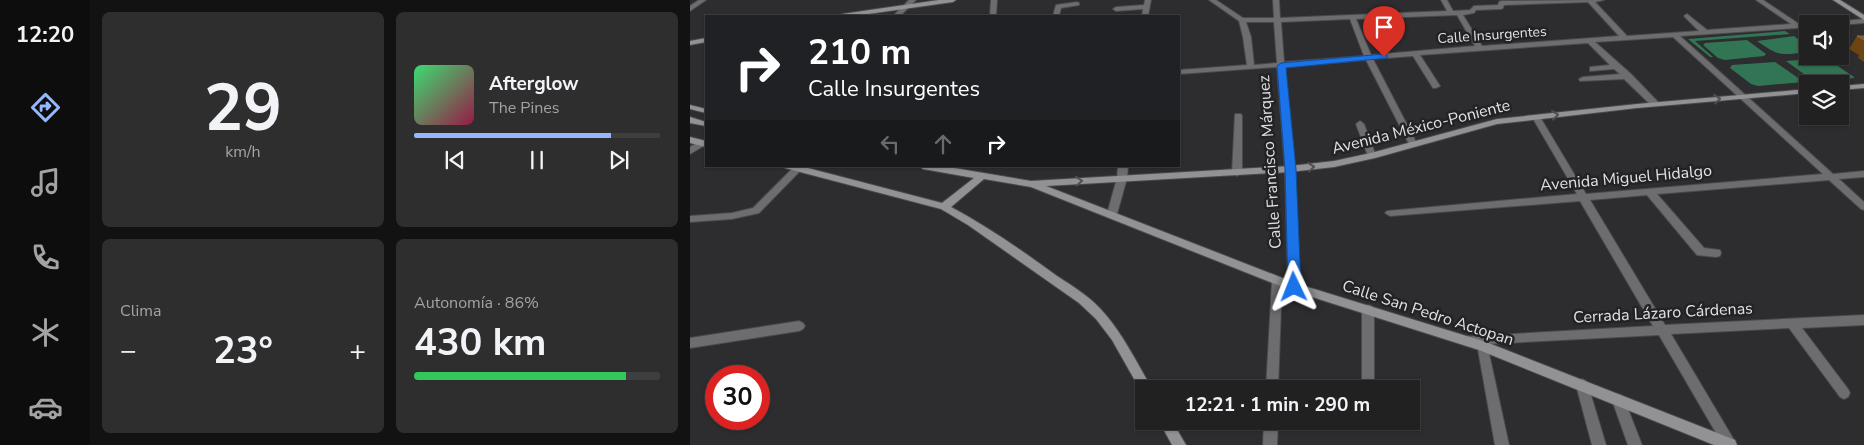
<!DOCTYPE html>
<html lang="es">
<head>
<meta charset="utf-8">
<style>
	body { margin:0; font-family:"Nunito Sans",sans-serif; background:#2e2e2f; color:#f1f3f6; height:100vh; display:flex; flex-direction:column; font-size:19px; white-space:nowrap }
	* { box-sizing:border-box; margin:0 }
	p { font-size:16px; color:#a2a3a5 }
	.icon { flex:none; width:28px; height:28px; fill:none; stroke:currentColor; stroke-width:2; stroke-linecap:round; stroke-linejoin:round }
	.map { position:relative; flex:1; overflow:hidden }
	.panel { display:flex; flex-direction:column; gap:12px; padding:12px; background:#131213; width:600px }
	.panel>* { flex:none }
	.hud { position:absolute; left:15px; top:15px; width:475px; height:152px; border-radius:0px; box-shadow:0 1px 4px #0004,0 0 0 1px #3f3e40; background:#202124; color:#fff; overflow:hidden }
	.tools { position:absolute; left:1109px; top:15px; display:grid; gap:10px }
	.tools a { display:grid; place-items:center; width:50px; height:50px; border-radius:0px; background:#222122; box-shadow:0 1px 4px #0004,0 0 0 1px #3f3e40; font-size:25px }
	.speed { position:absolute; left:15px; top:365px; display:flex; gap:10px; font-size:25px; font-weight:700; text-align:center }
	.speed>* { display:grid; place-content:center; width:65px; height:65px; border-radius:50%; background:#222122; box-shadow:0 1px 4px #0004,0 0 0 1px #3f3e40; line-height:1 }
	.speed .limit { border:8px solid #d22; background:#fff; color:#111 }
	.pin { position:absolute; display:grid; place-items:center; width:42px; height:42px; color:#fff; margin:-51px -21px; border-radius:50% 50% 50% 0; rotate:-45deg; box-shadow:0 0 5px #0007 }
	.pin .icon { rotate:45deg }
	.me { position:absolute; width:55px; margin:-28px; rotate:358deg; stroke-linejoin:round; filter:drop-shadow(0 0 4px #0008) }
	.turn { display:flex; align-items:center; gap:18px; height:105px; padding:0 20px; font-size:22px }
	.turn .icon { width:65px; height:65px; stroke-width:2.5 }
	.turn b { display:block; font-size:35px; line-height:42px }
	.lanes { display:flex; align-items:center; height:48px; padding:0 20px; background:#0003; justify-content:center; gap:25px; direction:ltr }
	.lanes .off { opacity:.35 }
	.big { font-size:38px; font-weight:700; line-height:1.1 }
	.panel .tile { flex:1; display:flex; flex-direction:column; justify-content:center; gap:8px; min-width:0; padding:0 18px; border-radius:8px; background:#2e2e2f }
	.panel .dial { align-items:center; gap:0 }
	.dial b { font-size:65px; line-height:1 }
	.song { display:flex; align-items:center; gap:15px }
	.cover { width:60px; height:60px; border-radius:8px; background:linear-gradient(135deg,hsl(140 70% 55%),hsl(340 70% 35%)) }
	.played { height:5px; border-radius:2px; background:linear-gradient(90deg,#94b7fd 80%,#3f3e40 80%) }
	.keys { display:flex; justify-content:space-around; direction:ltr }
	.heat { display:flex; justify-content:space-between; align-items:center; font-size:28px; direction:ltr }
	.charge { height:8px; border-radius:4px; background:linear-gradient(90deg,#34c759 86%,#3f3e40 0) }
	.panel .tiles { flex:1; display:grid; gap:12px; grid-template-columns:repeat(2,1fr) }
	.trip { position:absolute; left:445px; top:380px; width:285px; height:50px; border-radius:0px; background:#222122; box-shadow:0 1px 4px #0004,0 0 0 1px #3f3e40; font-weight:700; line-height:50px; text-align:center }
	main { display:flex; flex:1; min-height:0 }
	.tabs { display:flex; flex-direction:column; width:90px; justify-content:space-around; align-items:center; background:#0e0d0e; color:#a2a3a5 }
	.tabs .icon { width:35px; height:35px }
	.tabs .selected { color:#94b7fd }
	.tabs b { font-size:22px; color:#f1f3f6 }
	.map>svg:first-child { display:block }
	.forest { fill:#317554 }
	.lines { fill:none; stroke-linecap:round; stroke-linejoin:round }
	.street-casing { stroke:#4a494b; stroke-width:2 }
	.secondary-casing { stroke:#4a494b; stroke-width:2 }
	.street { fill:#6d6d6f; fill-rule:evenodd }
	.secondary { fill:#929294; fill-rule:evenodd }
	.wall { fill:#6d4512 }
	.building { fill:#795628; stroke:#8a6b46 }
	.oneway { stroke:#4f4f51 }
	.route { fill:#1a73e8; stroke:#114b97 }
	.labels { text-anchor:middle; dominant-baseline:central; stroke-width:5; stroke-linejoin:round; paint-order:stroke }
	.far-street-label { font-size:14px; fill:#e1e1e3; stroke:#232225 }
	.street-label { font-size:16px; fill:#e1e1e3; stroke:#232225 }
</style>
</head>
<body>
<main>
<nav class="tabs">
<b>12:20</b>
<svg class="icon selected" aria-label="directions" viewBox="0 0 24 24"><path d="M12 3l9 9-9 9-9-9zM9 14v-3h6M13 9l2 2-2 2"/></svg>
<svg class="icon" aria-label="music" viewBox="0 0 24 24"><path d="M9 18V5l10-2v13"/><circle cx="6" cy="18" r="3"/><circle cx="16" cy="16" r="3"/></svg>
<svg class="icon" aria-label="phone" viewBox="0 0 24 24"><path d="M5 4h4l2 5-3 2q2 4 5 5l2-3 5 2v4C11 20 4 13 5 4z"/></svg>
<svg class="icon" aria-label="climate" viewBox="0 0 24 24"><path d="M12 3v18M4 7l16 10M4 17L20 7"/></svg>
<svg class="icon" aria-label="car" viewBox="0 0 24 24"><path d="M5 17H2v-5l4-1 3-4h7l3 4 3 1v5h-3M9 17h6M6 11h13"/><circle cx="7" cy="17" r="2"/><circle cx="17" cy="17" r="2"/></svg>
</nav>
<section class="panel">
<div class="tiles">
<div class="tile dial"><b>29</b><p>km/h</p></div>
<div class="tile">
<div class="song"><i class="cover"></i><div><b>Afterglow</b><p>The Pines</p></div></div>
<div class="played"></div>
<div class="keys"><svg class="icon" aria-label="previous" viewBox="0 0 24 24"><path d="M18 5L8 12l10 7zM5 5v14"/></svg><svg class="icon" aria-label="pause" viewBox="0 0 24 24"><path d="M8 5v14M16 5v14"/></svg><svg class="icon" aria-label="next" viewBox="0 0 24 24"><path d="M6 5l10 7-10 7zM19 5v14"/></svg></div>
</div>
<div class="tile"><p>Clima</p>
<div class="heat"><a>−</a><b class="big">23°</b><a>+</a></div>
</div>
<div class="tile"><p>Autonomía · 86%</p><b class="big">430 km</b><div class="charge"></div></div>
</div>
</section>
<div class="map">
<svg width="1174" height="445" viewBox="0 0 1174 445">
	<rect width="100%" height="100%" fill="#2d2c2e"/>
	<g class="forest">
		<polygon points="1095,31 1100,34 1005,41 1023,57 1020,57 998,39"/>
		<path d="M1104,36L1117,46V52C1090,55 1090,57 1067,41Z"/>
		<polygon points="1057,40 1076,54 1074,56 1035,60 1028,58 1013,45 1015,43"/>
		<polygon points="1136,58 1164,77 1164,78 1125,82 1096,61"/>
		<polygon points="1085,62 1114,82 1068,86 1061,84 1040,68 1042,65"/>
	</g>
	<g class="lines">
		<g class="street-casing">
			<g id="street">
				<polygon points="9,0 16,0 0,11 0,6"/>
				<polygon points="219,0 226,0 210,16 203,16"/>
				<polygon points="301,0 307,0 306,16 300,16"/>
				<polygon points="455,0 461,0 458,16 452,16 453,9 426,11 423,9 426,7 454,5"/>
				<path d="M519,0H526L553,18H584L583,0H589L590,18L757,11L751,0H757L763,11L780,10L784,6L808,5L809,2L811,1L914,0L905,2L937,36L1009,31L994,16L997,14L1017,30L1101,24L1066,0H1073L1109,24H1120H1118V27L1108,28L990,36L1143,174L1174,171V177L1149,179L1174,202V210L1171,209L1139,180L967,194L1014,248L1030,250L1031,253L1030,256L1026,257L1007,255L957,195L900,200L975,325L1174,315V325L1112,328L1158,389L1160,393L1158,397L1154,399L1150,397L1099,328L981,334L1047,445H1033L969,335L797,344L819,445H805L787,344L770,343L768,340L770,337L963,326L890,201L700,216L695,213L697,211L887,194L842,117L846,115L850,117L896,194L1133,174L983,37L905,42L941,74L968,102L969,104L965,106H962L934,79L890,81L889,79L893,77L930,74L924,69L900,71V67L920,65L898,43L730,55L750,86L746,88H743L723,56L683,59L727,144L723,147L719,144L676,60L595,67L605,169L610,287L608,290H600L598,287L595,169L587,67L489,74V70L557,65L553,37L549,21ZM898,2L929,36L792,46L773,15L784,13L786,10L811,9L813,8L814,5ZM767,15L785,46L681,55L666,19ZM660,19L674,56L594,62L591,22ZM556,22H584L587,63L564,65L561,37Z"/>
				<polygon points="387,2 389,3 389,5 371,8 369,16 363,16 366,5"/>
				<polygon points="1174,19 1174,23 1150,25 1150,24 1137,24 1140,22"/>
				<polygon points="545,114 551,114 552,116 552,173 547,176 542,173"/>
				<polygon points="670,121 674,124 686,156 685,158 679,158 678,156 666,124"/>
				<polygon points="12,140 16,143 15,145 0,154 0,147"/>
				<polygon points="108,166 112,169 110,171 69,213 42,219 0,222 0,216 42,213 63,208 104,167"/>
				<polygon points="428,166 438,166 437,178 427,214 422,217 417,214 427,178"/>
				<polygon points="587,277 591,278 592,281 588,389 576,389 582,281 583,278"/>
				<polygon points="678,305 682,306 684,309 684,389 672,389 672,309 674,306"/>
				<polygon points="109,321 113,323 115,326 113,329 109,331 0,348 0,338"/>
				<polygon points="892,379 896,381 898,385 916,445 902,445 886,385 888,381"/>
				<polygon points="928,394 933,396 952,445 938,445 922,400 923,396"/>
				<polygon points="574,421 588,421 587,445 573,445"/>
			</g>
		</g>
		<g class="secondary-casing">
			<g id="secondary">
				<polygon points="249,0 266,0 263,2 164,16 149,16 152,14"/>
				<polygon points="1143,0 1150,0 1174,15 1174,20"/>
				<polygon points="16,38 16,42 0,45 0,41"/>
				<polygon points="1174,84 1174,88 1150,90 1150,86"/>
				<path d="M1118,89V93L947,108L807,124L685,158L644,167L600,172L356,186L608,284L796,342L1045,440L1047,445H1024L789,350L600,290L341,187L294,179L261,207C298,227 333,251 367,276C384,287 402,298 415,314C433,335 446,361 460,385L462,389H454V394L452,393L422,340L406,319L389,303L278,225L251,209L95,168L94,166H110L252,203L284,178L233,169L229,166H252L341,181L600,166L644,161L681,153L807,119L947,104Z"/>
				<polygon points="0,105 16,109 16,113 0,109"/>
				<polygon points="0,117 16,122 16,126 0,123"/>
				<polygon points="0,137 16,141 16,147 0,143"/>
				<polygon points="469,421 482,421 496,445 482,445"/>
			</g>
		</g>
		<use href="#street" class="street"/>
		<use href="#secondary" class="secondary"/>
	</g>
	<polygon class="wall" points="1167,36 1174,36 1174,62 1168,58 1169,55 1159,49"/>
	<polygon class="building" points="1167,36 1174,36 1174,40"/>
	<defs><path id="oneway-chevron" d="M-2-3.5L2.5 0L-2 3.5" fill="none" stroke-width="1.6" stroke-linecap="round" stroke-linejoin="round" transform="scale(1.25)"/></defs>
	<g class="oneway">
		<use href="#oneway-chevron" transform="translate(1027 99) rotate(-6)"/>
		<use href="#oneway-chevron" transform="translate(865 115) rotate(-6)"/>
		<use href="#oneway-chevron" transform="translate(621 167) rotate(-6)"/>
		<use href="#oneway-chevron" transform="translate(389 181) rotate(-4)"/>
	</g>
	<polygon class="route" points="694,54 697,55 697,58 596,68 606,169 611,287 609,290 600,290 598,287 595,169 587,66 591,63"/>
	<g class="labels">
		<g class="far-street-label">
			<text transform="translate(802 35) rotate(-4)">Calle Insurgentes</text>
		</g>
		<g class="street-label">
			<text transform="translate(731 127) rotate(-14)">Avenida México-Poniente</text>
			<text transform="translate(580 162) rotate(-94)">Calle Francisco Márquez</text>
			<text transform="translate(936 178) rotate(-5)">Avenida Miguel Hidalgo</text>
			<text transform="translate(738 313) rotate(18)">Calle San Pedro Actopan</text>
			<text transform="translate(973 313) rotate(-3)">Cerrada Lázaro Cárdenas</text>
		</g>
	</g>
</svg>
<div class="tools">
<a><svg class="icon" aria-label="sound" viewBox="0 0 24 24"><path d="M4 9h4l5-4v14l-5-4H4zM17 9q2 3 0 6"/></svg></a>
<a><svg class="icon" aria-label="layers" viewBox="0 0 24 24"><path d="M12 4l9 5-9 5-9-5zM3 14l9 5 9-5"/></svg></a>
</div>
<div class="speed"><div class="limit">30</div></div>
<div class="pin" style="left:694px;top:57px;background:#d93025"><svg class="icon" aria-label="arrive" viewBox="0 0 24 24"><path d="M6 21V4h12l-3 4 3 4H6"/></svg></div>
<svg class="me" style="left:604px;top:287px" viewBox="-20 -20 40 40"><path d="M0-17L14 15 0 8-14 15z" fill="#1a73e8" stroke="#fff" stroke-width="4"/></svg>
<div class="trip">12:21 · 1 min · 290 m</div>
<div class="hud">
<div class="turn"><svg class="icon" aria-label="right" viewBox="0 0 24 24"><path d="M7 20v-9h11M14 6l5 5-5 5"/></svg><div><b>210 m</b>Calle Insurgentes</div></div>
<div class="lanes"><svg class="icon off" aria-label="left" viewBox="0 0 24 24"><path d="M17 20v-9H6M10 6l-5 5 5 5"/></svg><svg class="icon off" aria-label="ahead" viewBox="0 0 24 24"><path d="M12 20V5M6 11l6-6 6 6"/></svg><svg class="icon" aria-label="right" viewBox="0 0 24 24"><path d="M7 20v-9h11M14 6l5 5-5 5"/></svg></div>
</div>
</div>
</main>
</body>
</html>
